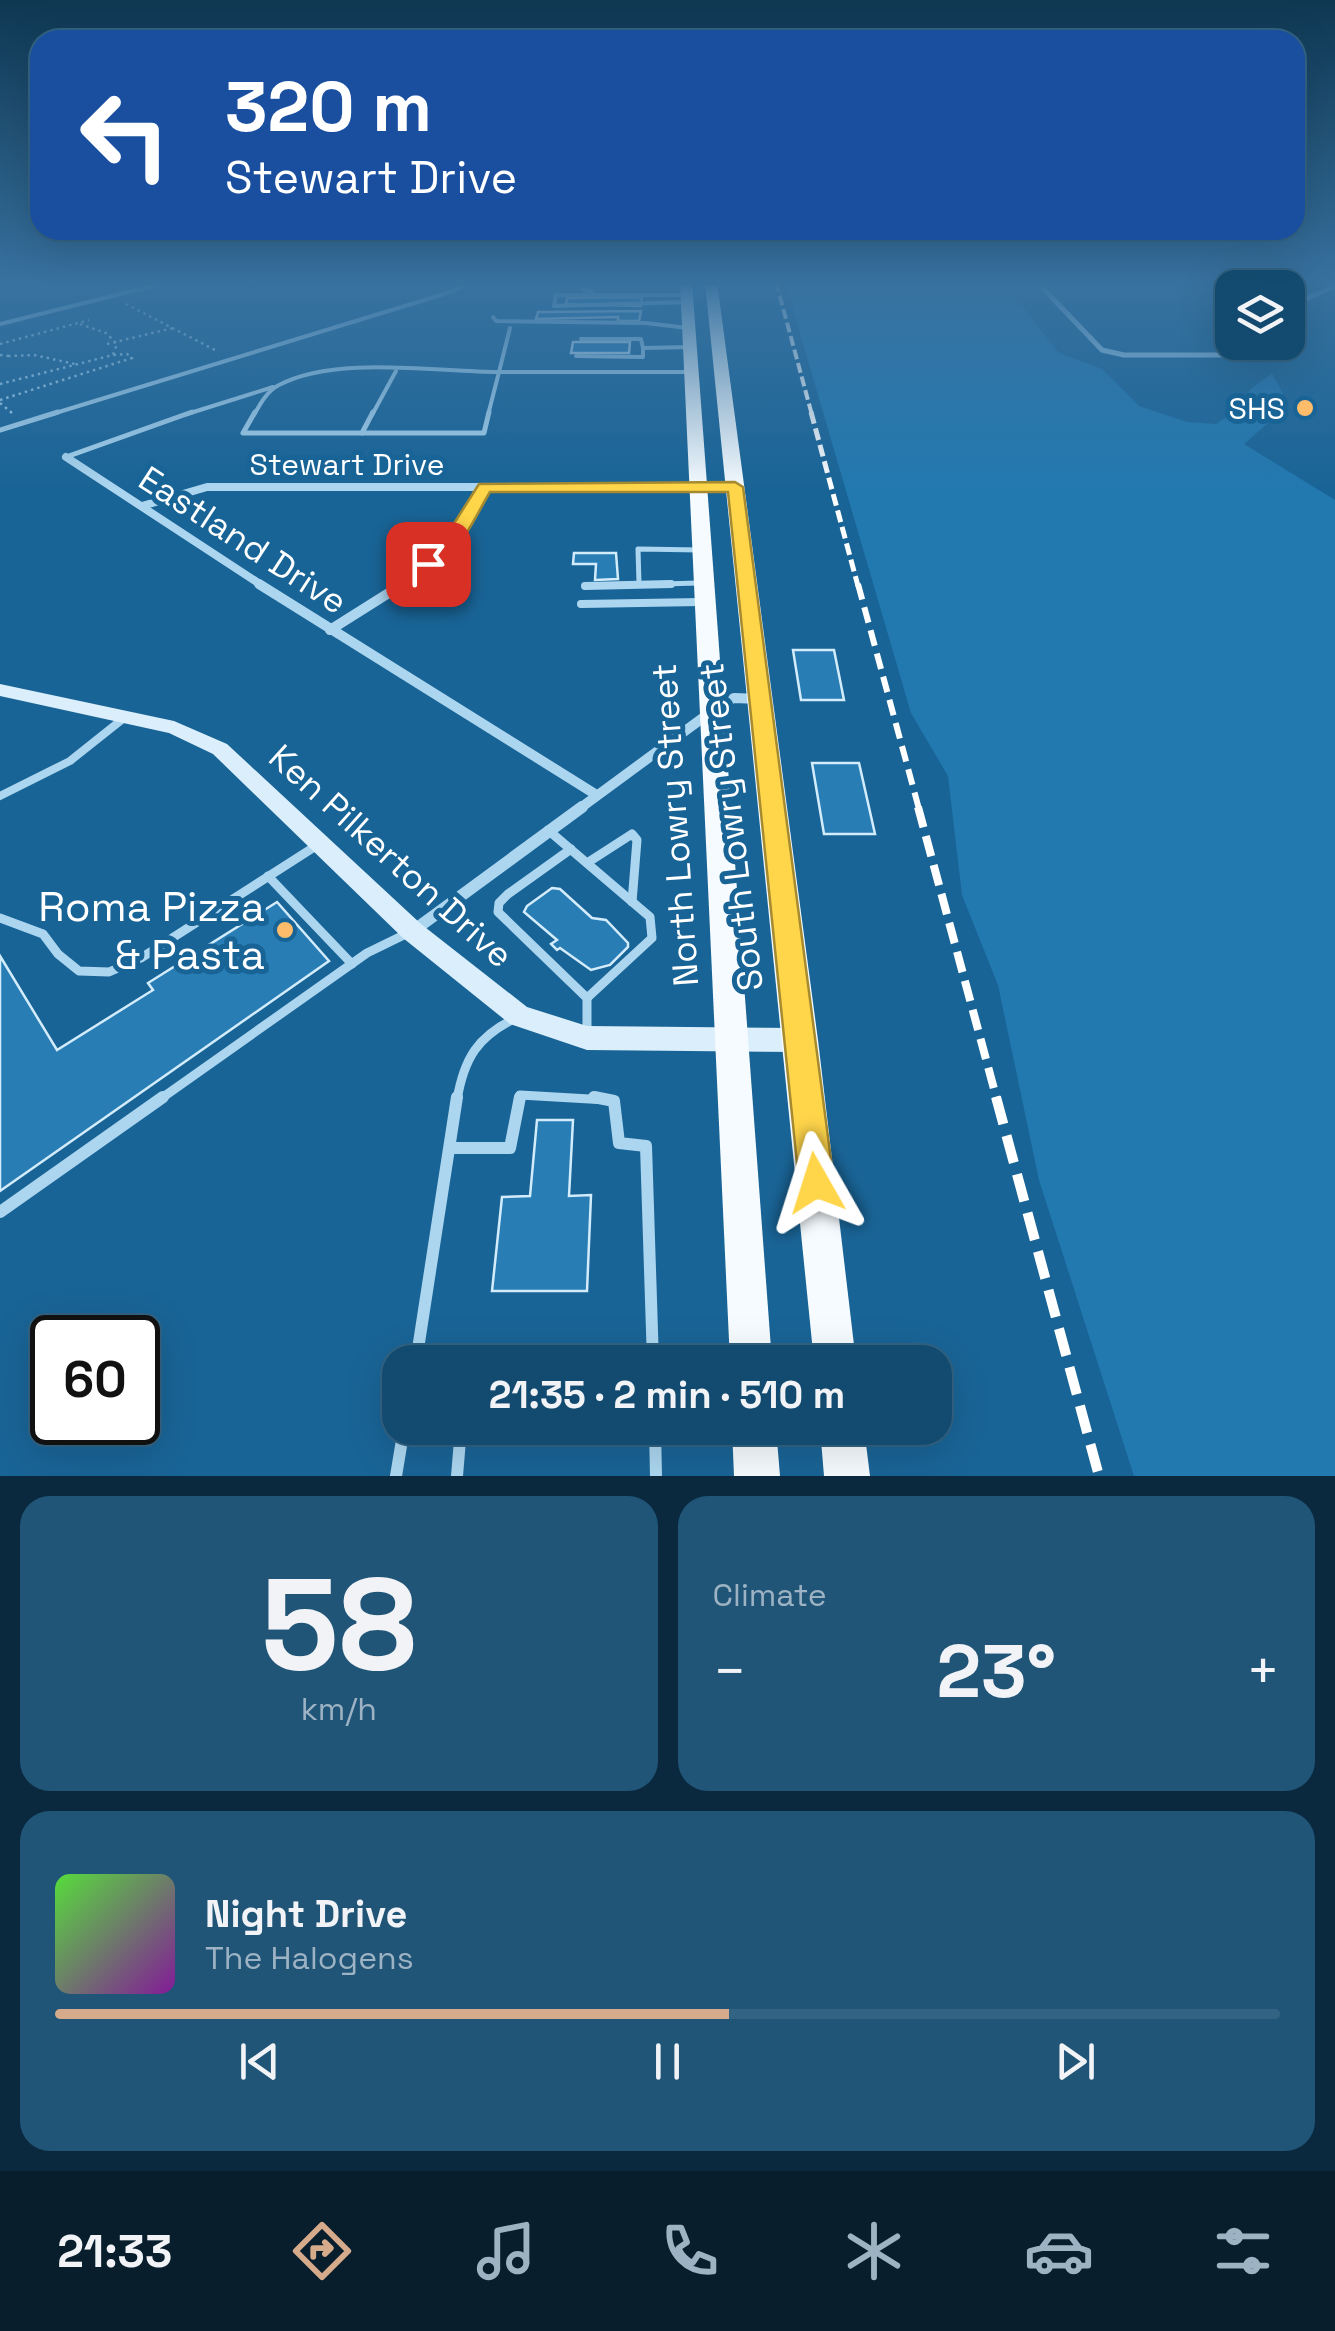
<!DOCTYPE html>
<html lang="en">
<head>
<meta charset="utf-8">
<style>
	body { margin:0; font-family:"Space Grotesk",sans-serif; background:#205578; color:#f1f3f6; height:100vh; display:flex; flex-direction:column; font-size:38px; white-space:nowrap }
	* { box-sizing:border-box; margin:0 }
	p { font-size:32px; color:#9db3c3 }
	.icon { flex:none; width:55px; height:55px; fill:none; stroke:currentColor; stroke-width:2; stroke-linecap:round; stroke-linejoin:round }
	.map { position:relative; height:1476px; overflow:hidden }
	.sheet { display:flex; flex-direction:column; gap:20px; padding:20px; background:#0a293e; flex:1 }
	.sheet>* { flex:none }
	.guide { position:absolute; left:30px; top:30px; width:1275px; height:210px; border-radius:30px; box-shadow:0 10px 40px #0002,0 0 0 2px #326383; background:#1a4fa0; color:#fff; overflow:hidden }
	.fabs { position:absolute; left:1215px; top:270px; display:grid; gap:20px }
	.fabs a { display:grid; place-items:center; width:90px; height:90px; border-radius:20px; background:#134b70; box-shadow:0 10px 40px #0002,0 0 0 2px #326383; font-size:50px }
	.speed { position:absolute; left:30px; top:1315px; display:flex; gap:20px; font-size:50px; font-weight:700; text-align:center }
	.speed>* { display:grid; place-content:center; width:130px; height:130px; border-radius:50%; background:#134b70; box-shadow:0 10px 40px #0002,0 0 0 2px #326383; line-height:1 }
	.speed .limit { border:5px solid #111; border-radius:15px; background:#fff; color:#111 }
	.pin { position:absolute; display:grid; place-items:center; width:85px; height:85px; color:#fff; margin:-42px; border-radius:20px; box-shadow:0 5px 15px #0006 }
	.me { position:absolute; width:110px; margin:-55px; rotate:354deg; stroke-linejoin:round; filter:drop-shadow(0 0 8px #0008) }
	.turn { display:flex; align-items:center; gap:35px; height:210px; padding:0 30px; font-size:45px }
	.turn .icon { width:130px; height:130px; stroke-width:2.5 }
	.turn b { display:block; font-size:70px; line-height:85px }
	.big { font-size:75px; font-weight:700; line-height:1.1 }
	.sheet .widget { flex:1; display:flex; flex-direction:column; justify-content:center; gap:15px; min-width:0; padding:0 35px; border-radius:30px; background:#205578 }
	.sheet .dial { align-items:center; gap:0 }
	.dial b { font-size:130px; line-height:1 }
	.song { display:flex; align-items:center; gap:30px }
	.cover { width:120px; height:120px; border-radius:15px; background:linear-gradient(135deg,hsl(110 70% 55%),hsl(290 70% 35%)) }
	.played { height:10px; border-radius:5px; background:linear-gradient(90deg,#d6ab8b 55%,#326383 55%) }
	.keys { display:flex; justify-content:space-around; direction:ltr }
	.heat { display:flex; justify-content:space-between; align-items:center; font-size:55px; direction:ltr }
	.sheet .tiles { flex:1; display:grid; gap:20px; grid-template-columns:1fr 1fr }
	.widget:last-child { grid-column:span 2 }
	.trip { position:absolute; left:382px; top:1345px; width:570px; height:100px; border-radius:30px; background:#134b70; box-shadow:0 10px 40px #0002,0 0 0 2px #326383; font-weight:700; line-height:100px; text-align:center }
	.tabs { display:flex; height:160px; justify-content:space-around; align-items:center; background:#081e2d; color:#9db3c3 }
	.tabs .icon { width:70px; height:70px }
	.tabs .current { color:#d6ab8b }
	.tabs b { font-size:45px; color:#f1f3f6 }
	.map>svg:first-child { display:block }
	.green { fill:#2279b0 }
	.building { fill:#287db4; stroke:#d3ecfb; stroke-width:2.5 }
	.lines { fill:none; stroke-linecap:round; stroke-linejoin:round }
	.path { stroke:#acd6f0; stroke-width:2.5; stroke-dasharray:2.5 4; stroke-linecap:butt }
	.lane-far4 { stroke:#acd6f0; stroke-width:4 }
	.lane-far3 { stroke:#acd6f0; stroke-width:5 }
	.lane-far2 { stroke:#acd6f0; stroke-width:8 }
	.lane-far1 { stroke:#acd6f0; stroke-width:9 }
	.lane { stroke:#acd6f0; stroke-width:12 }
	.street-far3 { stroke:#acd6f0; stroke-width:5 }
	.street-far2 { stroke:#acd6f0; stroke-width:8 }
	.street-far1 { stroke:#acd6f0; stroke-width:10 }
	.street { stroke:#acd6f0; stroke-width:12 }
	.secondary { fill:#daeefb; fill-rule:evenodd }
	.primary { fill:#f5fbff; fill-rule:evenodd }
	.rail-far4 { stroke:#fff; stroke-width:4; stroke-dasharray:10 4; stroke-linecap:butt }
	.rail-far3 { stroke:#fff; stroke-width:5; stroke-dasharray:12 5; stroke-linecap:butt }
	.rail-far2 { stroke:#fff; stroke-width:6; stroke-dasharray:16 8; stroke-linecap:butt }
	.rail-far1 { stroke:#fff; stroke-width:8; stroke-dasharray:21 9; stroke-linecap:butt }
	.rail { stroke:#fff; stroke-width:10; stroke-dasharray:28 12; stroke-linecap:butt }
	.route { fill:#ffd54a; stroke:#a68a30; stroke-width:2.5 }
	.poi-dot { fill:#ffbc6b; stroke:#196496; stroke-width:4 }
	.labels { text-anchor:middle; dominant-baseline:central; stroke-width:10; stroke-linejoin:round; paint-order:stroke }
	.far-poi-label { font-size:30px; fill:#fff; stroke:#196496; text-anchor:end }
	.far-street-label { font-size:30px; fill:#fff; stroke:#196496 }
	.street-label { font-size:35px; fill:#fff; stroke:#196496 }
	.near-poi-label { font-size:42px; fill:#fff; stroke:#196496; text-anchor:end }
</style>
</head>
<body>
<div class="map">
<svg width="1335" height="1476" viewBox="0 0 1335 1476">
	<rect width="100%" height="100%" fill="#196496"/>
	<polygon class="green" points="785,282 1003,282 1059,353 1102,369 1139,406 1187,422 1216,424 1236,411 1251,389 1272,373 1283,394 1268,423 1244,444 1335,500 1335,1476 1134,1476 1039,1180 998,985 962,895 948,776 911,713"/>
	<g class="building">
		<polygon points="642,297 641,306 566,304 567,298"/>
		<polygon points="641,311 639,321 618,321 618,317 536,319 538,312"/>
		<polygon points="573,342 630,342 629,353 571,353"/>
		<polygon points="574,553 616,553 618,579 595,580 596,564 573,564"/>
		<polygon points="793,650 834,650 844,700 801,700"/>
		<polygon points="812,763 859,763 875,834 824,834"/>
		<polygon points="552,888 560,889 592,918 606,920 628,943 628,947 610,965 591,970 560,948 557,950 551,944 557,940 524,912 527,906"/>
		<polygon points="277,902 329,961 0,1191 0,956 57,1050 153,990 148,983"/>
		<polygon points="537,1120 573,1120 569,1196 591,1195 587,1291 492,1291 502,1197 530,1196"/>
	</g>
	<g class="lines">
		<g class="path">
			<polyline points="126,304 215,350"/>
			<polyline points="0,344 89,320"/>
			<polyline points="107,344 173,328"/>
			<polyline points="0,355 8,356 8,360"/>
			<polyline points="8,356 34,355 75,364"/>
			<polyline points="0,384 113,355 117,344 106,333 77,323"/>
			<polyline points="0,400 132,358 127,354 113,355"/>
			<polyline points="0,403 12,413"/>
		</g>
		<g class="lane-far4">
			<polyline points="583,282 584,290 592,291"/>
			<polyline points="687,295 556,295 554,306 687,302"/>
			<polyline points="493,317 496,321 646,323 688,328"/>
			<polyline points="0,324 168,282"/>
			<polyline points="581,339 641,339 643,348"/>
			<polyline points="576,356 643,357 643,348 690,347"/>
			<polyline points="499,372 691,372"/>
			<polyline points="499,372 510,328"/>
			<polyline points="49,415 444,294 465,286 463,282"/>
			<polyline points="184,415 273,387"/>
			<path d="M254,415C260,404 267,391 279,385C336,355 436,372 499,372"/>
			<polyline points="372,415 396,371"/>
			<polyline points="488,415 499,372"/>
		</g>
		<g class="lane-far3">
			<polyline points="255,412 243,433 484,433 489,412"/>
			<polyline points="0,430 58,412"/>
			<polyline points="362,433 373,412"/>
			<polyline points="66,457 192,412"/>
			<polyline points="639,583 638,549 700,550"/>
			<polyline points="585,586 699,583"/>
		</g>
		<g class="lane-far2">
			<polyline points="585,586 671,584"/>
			<polyline points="581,604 701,602"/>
			<polyline points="0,796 70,761 124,718"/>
		</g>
		<g class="lane-far1">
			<polyline points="548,830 650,917 652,938 587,998"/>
			<polyline points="571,849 508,894 499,903 498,912 587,998 587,1035"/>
			<polyline points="587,863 632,834 637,840 632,902"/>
			<polyline points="268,876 352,964"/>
			<polyline points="0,918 43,934 58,954 79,971 109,972 141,958 319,844"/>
			<polyline points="159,1100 367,953 408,933"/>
			<path d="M457,1100C464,1058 478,1036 516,1018"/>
			<polyline points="519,1100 520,1095 607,1100"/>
		</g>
		<g class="lane">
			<polyline points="594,1097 614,1101 619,1143 646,1146 653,1362"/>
			<polyline points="450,1148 510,1148 520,1097"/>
			<polyline points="0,1212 163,1097"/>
			<polyline points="416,1362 457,1097"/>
			<polyline points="655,1428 656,1476"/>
			<polyline points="396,1476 404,1428"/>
			<polyline points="457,1476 461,1428"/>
		</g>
		<g class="street-far3">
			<polyline points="1037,282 1102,350 1124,355 1254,355 1265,342"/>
			<polyline points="1210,282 1238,288"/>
			<polyline points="1288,297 1303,300"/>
			<polyline points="1288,317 1303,300 1335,286"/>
		</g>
		<g class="street-far2">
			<polyline points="66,457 263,586"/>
			<polyline points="142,506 207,487 735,487"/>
			<polyline points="399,586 448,547 485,487"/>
		</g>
		<g class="street-far1">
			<polyline points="259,584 595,794"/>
			<polyline points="330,630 403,584"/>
			<polyline points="579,809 723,703 734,698 760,699"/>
		</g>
		<polyline class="street" points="413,931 582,807"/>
		<polygon class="secondary" points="0,684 174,721 227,744 421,924 527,1007 587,1026 801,1028 810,1031 814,1040 810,1049 801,1052 587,1050 510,1024 403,938 213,754 169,733 0,696"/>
		<g class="primary">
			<polygon points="680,282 692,282 772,1362 730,1362"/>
			<polygon points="705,282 717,282 818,1040 856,1362 814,1362"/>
			<polygon points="732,1428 776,1428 780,1476 734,1476"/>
			<polygon points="820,1428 864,1428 870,1476 824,1476"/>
		</g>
		<polyline class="rail-far4" points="776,282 812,415"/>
		<polyline class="rail-far3" points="811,412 858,586"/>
		<polyline class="rail-far2" points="858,584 919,809"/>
		<polyline class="rail-far1" points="918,807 997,1100"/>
		<polyline class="rail" points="996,1097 1099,1476"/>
	</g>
	<linearGradient id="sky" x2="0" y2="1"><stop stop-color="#0e3752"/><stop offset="0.58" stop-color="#3872a0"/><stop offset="1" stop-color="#3872a0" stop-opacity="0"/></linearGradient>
	<rect width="1335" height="489" fill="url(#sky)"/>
	<path class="route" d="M735,482L743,487L834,1183L829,1195L816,1200L804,1195L799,1183L728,492H490C474,518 459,558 428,569L419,564L441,544L479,484Z"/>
	<g class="poi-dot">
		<circle cx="1305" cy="408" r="10"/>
		<circle cx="285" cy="930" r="10"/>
	</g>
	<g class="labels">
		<g class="far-poi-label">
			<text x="1285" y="408">SHS</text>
		</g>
		<g class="far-street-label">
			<text x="347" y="464">Stewart Drive</text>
		</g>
		<g class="street-label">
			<text transform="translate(243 540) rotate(33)">Eastland Drive</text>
			<text transform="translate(675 825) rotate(-94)">North Lowry Street</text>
			<text transform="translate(731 827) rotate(-97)">South Lowry Street</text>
			<text transform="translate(391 856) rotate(42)">Ken Pilkerton Drive</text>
		</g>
		<g class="near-poi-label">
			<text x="265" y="906">Roma Pizza<tspan x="265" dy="48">&amp; Pasta</tspan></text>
		</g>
	</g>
</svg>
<div class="fabs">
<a><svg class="icon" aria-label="layers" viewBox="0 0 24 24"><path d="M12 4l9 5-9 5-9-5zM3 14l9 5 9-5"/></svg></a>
</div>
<div class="speed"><div class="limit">60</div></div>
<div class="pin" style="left:428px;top:564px;background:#d93025"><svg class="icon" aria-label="arrive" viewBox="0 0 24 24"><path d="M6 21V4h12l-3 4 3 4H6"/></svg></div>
<svg class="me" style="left:816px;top:1183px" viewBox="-20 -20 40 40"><path d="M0-17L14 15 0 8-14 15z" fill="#ffd54a" stroke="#fff" stroke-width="4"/></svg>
<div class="trip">21:35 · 2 min · 510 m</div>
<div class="guide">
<div class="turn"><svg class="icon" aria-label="left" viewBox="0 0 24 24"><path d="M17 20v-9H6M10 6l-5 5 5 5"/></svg><div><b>320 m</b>Stewart Drive</div></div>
</div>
</div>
<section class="sheet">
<div class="tiles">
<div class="widget dial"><b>58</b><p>km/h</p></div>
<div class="widget"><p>Climate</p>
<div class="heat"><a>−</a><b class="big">23°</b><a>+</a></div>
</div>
<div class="widget">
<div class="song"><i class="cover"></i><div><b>Night Drive</b><p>The Halogens</p></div></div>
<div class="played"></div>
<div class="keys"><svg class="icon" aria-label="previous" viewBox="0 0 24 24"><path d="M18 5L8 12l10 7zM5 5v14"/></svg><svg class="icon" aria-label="pause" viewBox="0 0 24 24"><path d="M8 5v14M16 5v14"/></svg><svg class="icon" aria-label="next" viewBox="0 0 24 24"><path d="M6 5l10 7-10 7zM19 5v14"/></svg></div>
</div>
</div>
</section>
<nav class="tabs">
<b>21:33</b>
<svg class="icon current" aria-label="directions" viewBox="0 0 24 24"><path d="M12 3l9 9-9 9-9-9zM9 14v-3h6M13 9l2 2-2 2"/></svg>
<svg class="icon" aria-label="music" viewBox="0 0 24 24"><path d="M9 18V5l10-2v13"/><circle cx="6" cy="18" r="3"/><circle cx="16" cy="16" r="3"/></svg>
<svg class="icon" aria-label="phone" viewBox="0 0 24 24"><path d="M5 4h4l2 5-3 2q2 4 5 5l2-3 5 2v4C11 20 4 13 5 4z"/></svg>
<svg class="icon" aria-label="climate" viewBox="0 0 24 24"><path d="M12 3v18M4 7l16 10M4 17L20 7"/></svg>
<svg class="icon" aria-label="car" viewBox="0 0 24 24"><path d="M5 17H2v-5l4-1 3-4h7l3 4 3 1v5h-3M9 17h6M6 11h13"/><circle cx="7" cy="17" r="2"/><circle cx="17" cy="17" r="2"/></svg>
<svg class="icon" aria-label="filters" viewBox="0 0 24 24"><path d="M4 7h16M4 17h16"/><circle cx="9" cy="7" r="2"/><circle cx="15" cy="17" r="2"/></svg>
</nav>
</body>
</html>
